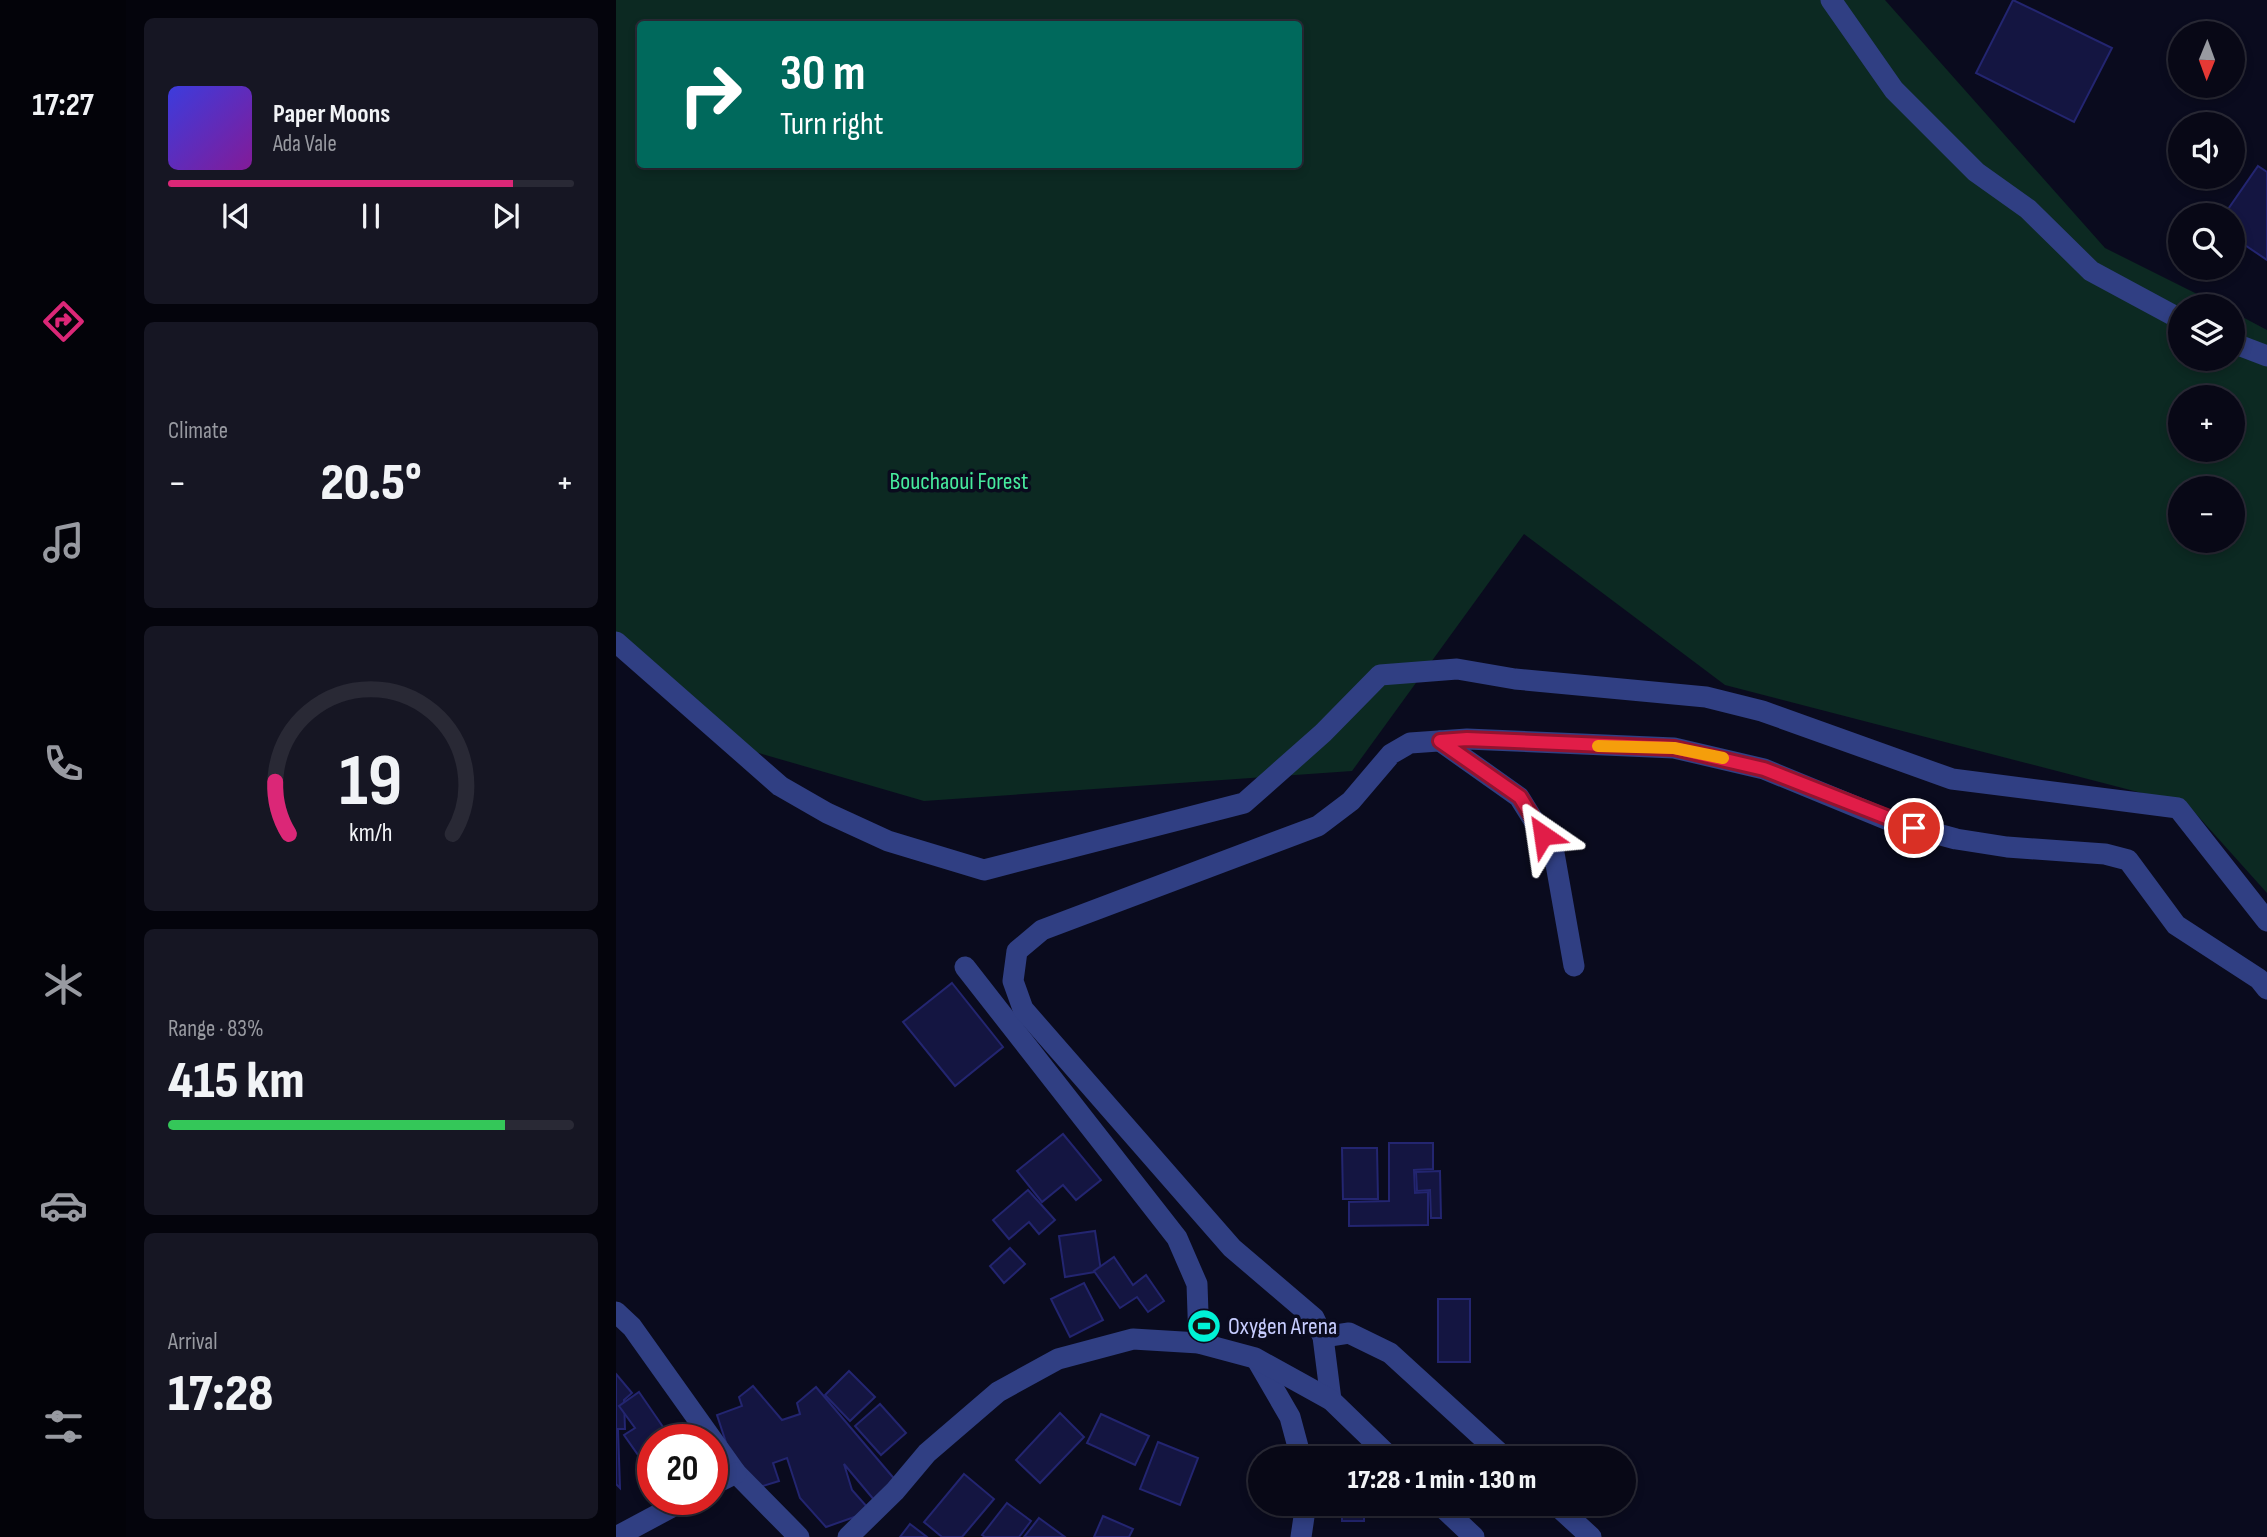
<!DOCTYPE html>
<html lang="en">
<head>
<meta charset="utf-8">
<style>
	body { margin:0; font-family:"Sofia Sans Condensed",sans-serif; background:#161623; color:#f1f3f6; height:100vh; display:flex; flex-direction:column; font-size:26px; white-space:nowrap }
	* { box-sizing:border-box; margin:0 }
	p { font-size:23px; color:#989aa1 }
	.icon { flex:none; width:38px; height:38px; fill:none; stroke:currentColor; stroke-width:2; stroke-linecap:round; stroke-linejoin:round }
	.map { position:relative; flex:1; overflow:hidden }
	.drawer { display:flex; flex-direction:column; gap:18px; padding:18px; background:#04040c; width:490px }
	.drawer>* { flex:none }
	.guide { position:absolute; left:21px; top:21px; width:665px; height:147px; border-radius:7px; box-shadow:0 4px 10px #0003,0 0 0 2px #292935; background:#00695c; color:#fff; overflow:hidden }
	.needle { width:46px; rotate:181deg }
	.tools { position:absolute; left:1552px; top:21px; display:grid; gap:14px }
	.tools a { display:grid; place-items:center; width:77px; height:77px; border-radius:50%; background:#080816; box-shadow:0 4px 10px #0003,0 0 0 2px #292935; font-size:35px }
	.speed { position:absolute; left:21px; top:1424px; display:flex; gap:14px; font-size:35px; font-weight:700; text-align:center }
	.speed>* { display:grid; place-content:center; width:91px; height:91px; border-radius:50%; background:#080816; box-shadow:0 4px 10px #0003,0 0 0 2px #292935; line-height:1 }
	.speed .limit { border:10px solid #d22; background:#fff; color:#111 }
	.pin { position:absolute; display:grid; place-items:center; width:60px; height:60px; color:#fff; margin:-30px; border:4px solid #fff; border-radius:50%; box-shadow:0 2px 7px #0007 }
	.me { position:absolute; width:77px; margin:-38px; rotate:328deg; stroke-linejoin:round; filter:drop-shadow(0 0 5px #0008) }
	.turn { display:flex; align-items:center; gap:24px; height:147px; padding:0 28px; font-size:32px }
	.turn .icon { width:91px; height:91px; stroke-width:2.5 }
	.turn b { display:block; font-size:49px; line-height:60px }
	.big { font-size:52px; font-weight:800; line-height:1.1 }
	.drawer .card { flex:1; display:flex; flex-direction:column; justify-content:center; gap:10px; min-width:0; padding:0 24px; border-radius:10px; background:#161623 }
	.drawer .dial { align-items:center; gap:0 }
	.dial svg { height:182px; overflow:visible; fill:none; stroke:#292935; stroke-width:7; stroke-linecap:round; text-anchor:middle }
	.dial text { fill:#f1f3f6; stroke:none }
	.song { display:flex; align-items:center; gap:21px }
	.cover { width:84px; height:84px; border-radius:10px; background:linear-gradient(135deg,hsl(240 70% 55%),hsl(290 70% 35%)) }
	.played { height:7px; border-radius:4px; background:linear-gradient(90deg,#db2777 85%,#292935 85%) }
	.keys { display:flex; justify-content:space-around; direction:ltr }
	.heat { display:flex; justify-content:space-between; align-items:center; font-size:38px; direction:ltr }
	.charge { height:10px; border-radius:5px; background:linear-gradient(90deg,#34c759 83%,#292935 0) }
	.trip { position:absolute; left:632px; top:1446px; width:388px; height:70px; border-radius:35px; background:#080816; box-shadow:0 4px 10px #0003,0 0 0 2px #292935; font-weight:800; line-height:70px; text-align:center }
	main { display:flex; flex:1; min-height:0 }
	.menu { display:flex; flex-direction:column; width:126px; justify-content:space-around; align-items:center; background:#030309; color:#989aa1 }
	.menu .icon { width:49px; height:49px }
	.menu .on { color:#db2777 }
	.menu b { font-size:32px; color:#f1f3f6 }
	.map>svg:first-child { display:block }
	.green { fill:#0c2922; fill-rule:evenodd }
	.building { fill:#141541; stroke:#232570; stroke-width:2 }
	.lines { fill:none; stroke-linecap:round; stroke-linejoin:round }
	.minor { stroke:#303f83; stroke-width:21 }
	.route-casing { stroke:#92132f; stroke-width:18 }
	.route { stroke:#e11d48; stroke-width:12 }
	.slow { stroke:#f59e0b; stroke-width:12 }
	.labels { text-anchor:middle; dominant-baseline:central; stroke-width:7; stroke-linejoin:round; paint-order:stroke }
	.park-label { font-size:24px; fill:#47eb9e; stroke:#0a0b1e }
	.poi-label { font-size:24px; fill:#c7cdff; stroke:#0a0b1e; text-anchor:start }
</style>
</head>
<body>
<main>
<nav class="menu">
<b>17:27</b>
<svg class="icon on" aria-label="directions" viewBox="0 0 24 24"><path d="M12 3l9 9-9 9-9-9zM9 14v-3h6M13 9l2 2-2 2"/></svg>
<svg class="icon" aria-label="music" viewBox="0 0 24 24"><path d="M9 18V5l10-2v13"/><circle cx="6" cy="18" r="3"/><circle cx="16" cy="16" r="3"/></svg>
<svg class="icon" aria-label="phone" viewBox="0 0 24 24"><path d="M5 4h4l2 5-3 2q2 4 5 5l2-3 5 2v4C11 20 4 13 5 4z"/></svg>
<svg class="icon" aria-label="climate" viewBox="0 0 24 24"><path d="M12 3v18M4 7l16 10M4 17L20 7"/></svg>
<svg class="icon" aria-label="car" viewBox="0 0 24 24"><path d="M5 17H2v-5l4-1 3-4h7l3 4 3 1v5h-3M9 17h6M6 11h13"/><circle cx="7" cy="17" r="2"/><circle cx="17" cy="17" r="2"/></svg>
<svg class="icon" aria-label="filters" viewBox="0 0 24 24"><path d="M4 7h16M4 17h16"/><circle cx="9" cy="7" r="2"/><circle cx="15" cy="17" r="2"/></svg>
</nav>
<section class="drawer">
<div class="card">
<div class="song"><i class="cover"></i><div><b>Paper Moons</b><p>Ada Vale</p></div></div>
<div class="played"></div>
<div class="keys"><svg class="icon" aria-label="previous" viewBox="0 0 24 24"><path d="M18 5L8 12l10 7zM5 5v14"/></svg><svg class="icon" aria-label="pause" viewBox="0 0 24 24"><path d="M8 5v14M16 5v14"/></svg><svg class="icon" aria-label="next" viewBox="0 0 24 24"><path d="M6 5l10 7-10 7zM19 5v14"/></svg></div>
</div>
<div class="card"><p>Climate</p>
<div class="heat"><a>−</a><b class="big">20.5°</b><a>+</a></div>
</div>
<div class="card dial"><svg viewBox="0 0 100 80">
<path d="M14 69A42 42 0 1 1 86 69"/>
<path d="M14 69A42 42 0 0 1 8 46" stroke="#db2777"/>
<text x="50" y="56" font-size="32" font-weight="700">19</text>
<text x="50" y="72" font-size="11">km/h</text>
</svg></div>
<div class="card"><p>Range · 83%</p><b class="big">415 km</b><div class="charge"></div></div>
<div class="card"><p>Arrival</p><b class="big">17:28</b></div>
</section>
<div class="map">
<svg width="1651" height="1537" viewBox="0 0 1651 1537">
	<rect width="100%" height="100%" fill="#0a0b1e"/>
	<path class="green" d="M0,0H1269L1489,248L1605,306H1564V359H1617V312L1651,330V893L1572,805L1109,685L908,534L736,771L308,801L105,742L0,633ZM24,24H682V164H24ZM1564,397H1617V450H1564ZM1564,488H1617V541H1564Z"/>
	<g class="building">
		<polygon points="1397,0 1496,48 1458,122 1360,73"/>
		<polygon points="1642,166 1651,172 1651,260 1617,237 1617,215 1608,215"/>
		<polygon points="336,983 387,1047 339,1086 287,1022"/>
		<polygon points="447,1134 485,1180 460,1200 447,1185 426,1202 401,1171"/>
		<polygon points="773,1143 817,1143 817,1169 798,1170 799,1193 812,1192 812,1225 733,1226 733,1202 773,1201"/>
		<polygon points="726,1148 761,1148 762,1199 727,1199"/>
		<polygon points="824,1171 825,1218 815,1218 814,1190 801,1191 800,1172"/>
		<polygon points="412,1190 439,1220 423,1234 413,1222 393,1239 377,1220"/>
		<polygon points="479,1231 485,1271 449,1277 443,1236"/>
		<polygon points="394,1248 409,1264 388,1283 374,1266"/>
		<polygon points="498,1257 517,1285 530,1275 548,1301 532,1312 521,1297 504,1308 478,1271"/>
		<polygon points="468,1283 487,1320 454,1337 435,1299"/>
		<rect x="822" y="1299" width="32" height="63"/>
		<polygon points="233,1371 259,1397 234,1421 209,1395"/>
		<polygon points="0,1374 16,1393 8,1400 9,1429 2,1429 4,1488 0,1484"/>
		<polygon points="137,1386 166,1420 184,1414 181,1403 200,1387 281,1482 259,1501 228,1464 236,1490 252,1508 244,1515 210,1527 184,1498 171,1458 157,1463 163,1481 140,1488 120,1473 101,1415 126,1406 123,1397"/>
		<polygon points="23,1392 56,1440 37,1440 37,1455 27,1462 8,1435 19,1428 3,1406"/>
		<polygon points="264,1404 290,1433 265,1455 239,1426"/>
		<polygon points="444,1413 468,1437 424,1483 400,1460"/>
		<polygon points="485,1414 533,1436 519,1465 471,1443"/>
		<polygon points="542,1442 582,1458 564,1505 524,1489"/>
		<polygon points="348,1474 378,1499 346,1537 326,1537 308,1522"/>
		<polygon points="391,1503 415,1521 403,1537 369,1537 366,1535"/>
		<rect x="726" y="1503" width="22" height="18"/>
		<polygon points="487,1516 517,1529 513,1537 478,1537"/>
		<polygon points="423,1518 449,1537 408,1537"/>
		<polygon points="294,1524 311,1537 284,1537"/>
	</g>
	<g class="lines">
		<g class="minor">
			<polyline points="1215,0 1278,90 1360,172 1412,209 1475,271 1564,319"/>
			<polyline points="1617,343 1651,356"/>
			<polyline points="0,642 164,786 211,813 272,841 368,870 628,803 707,733 764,675 841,669 899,679 1090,697 1146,711 1336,779 1562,808 1651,921"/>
			<polyline points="824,741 903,797 938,853 958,966"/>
			<polyline points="349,967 561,1238 581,1284 583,1343"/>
			<polyline points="0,1312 16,1327 120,1473 183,1537"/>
			<polyline points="707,1337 733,1333 774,1353 889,1458"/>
			<polyline points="641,1360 674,1417 685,1458"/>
			<polyline points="715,1400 707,1337 698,1318 616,1248 407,1009 397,981 401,951 426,930 702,826 735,801 775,754 794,743 851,739 1058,748 1148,769 1277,822 1340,839 1391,847 1489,854 1512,860 1560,925 1643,979 1651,989"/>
			<polyline points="96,1485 120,1473"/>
			<polyline points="822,1503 858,1537"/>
			<polyline points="938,1503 975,1537"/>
			<polyline points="0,1537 69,1500"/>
			<polyline points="232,1537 279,1491 311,1453 382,1392 442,1359 517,1339 583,1343 639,1358 715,1400 775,1458"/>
			<polyline points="685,1537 690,1503"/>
		</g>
	</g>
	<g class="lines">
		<g class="route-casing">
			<polyline id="route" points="927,835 904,797 824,741 851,739 1058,748 1148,769 1298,828"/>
		</g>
		<use href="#route" class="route"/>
		<polyline class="slow" points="982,746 1058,748 1107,758"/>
	</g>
	<defs>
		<g id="stadium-disc" transform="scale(1.75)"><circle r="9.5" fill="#00f2d5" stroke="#0a0b1e"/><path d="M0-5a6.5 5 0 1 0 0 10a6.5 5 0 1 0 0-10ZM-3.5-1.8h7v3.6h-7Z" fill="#111"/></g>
	</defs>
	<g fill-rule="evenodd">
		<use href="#stadium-disc" x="588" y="1326"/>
	</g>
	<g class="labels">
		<g class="park-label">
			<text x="343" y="481">Bouchaoui Forest</text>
		</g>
		<g class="poi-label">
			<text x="612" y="1326">Oxygen Arena</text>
		</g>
	</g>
</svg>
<div class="tools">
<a><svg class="needle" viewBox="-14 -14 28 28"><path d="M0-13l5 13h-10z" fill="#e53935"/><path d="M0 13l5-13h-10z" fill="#989aa1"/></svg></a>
<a><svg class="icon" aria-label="sound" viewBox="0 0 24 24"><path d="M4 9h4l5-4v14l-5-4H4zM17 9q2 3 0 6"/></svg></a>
<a><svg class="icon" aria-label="search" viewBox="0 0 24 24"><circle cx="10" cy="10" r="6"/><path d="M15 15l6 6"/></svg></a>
<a><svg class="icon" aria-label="layers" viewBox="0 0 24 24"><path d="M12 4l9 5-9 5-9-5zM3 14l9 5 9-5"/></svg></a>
<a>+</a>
<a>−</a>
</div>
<div class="speed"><div class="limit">20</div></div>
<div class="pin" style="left:1298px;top:828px;background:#d93025"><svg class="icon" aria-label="arrive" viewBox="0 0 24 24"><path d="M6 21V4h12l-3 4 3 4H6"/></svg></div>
<svg class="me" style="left:927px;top:835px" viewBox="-20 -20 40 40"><path d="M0-17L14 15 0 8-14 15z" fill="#e11d48" stroke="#fff" stroke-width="4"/></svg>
<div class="trip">17:28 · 1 min · 130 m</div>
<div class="guide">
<div class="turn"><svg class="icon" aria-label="right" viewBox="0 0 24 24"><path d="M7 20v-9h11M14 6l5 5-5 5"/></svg><div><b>30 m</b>Turn right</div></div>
</div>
</div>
</main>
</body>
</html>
